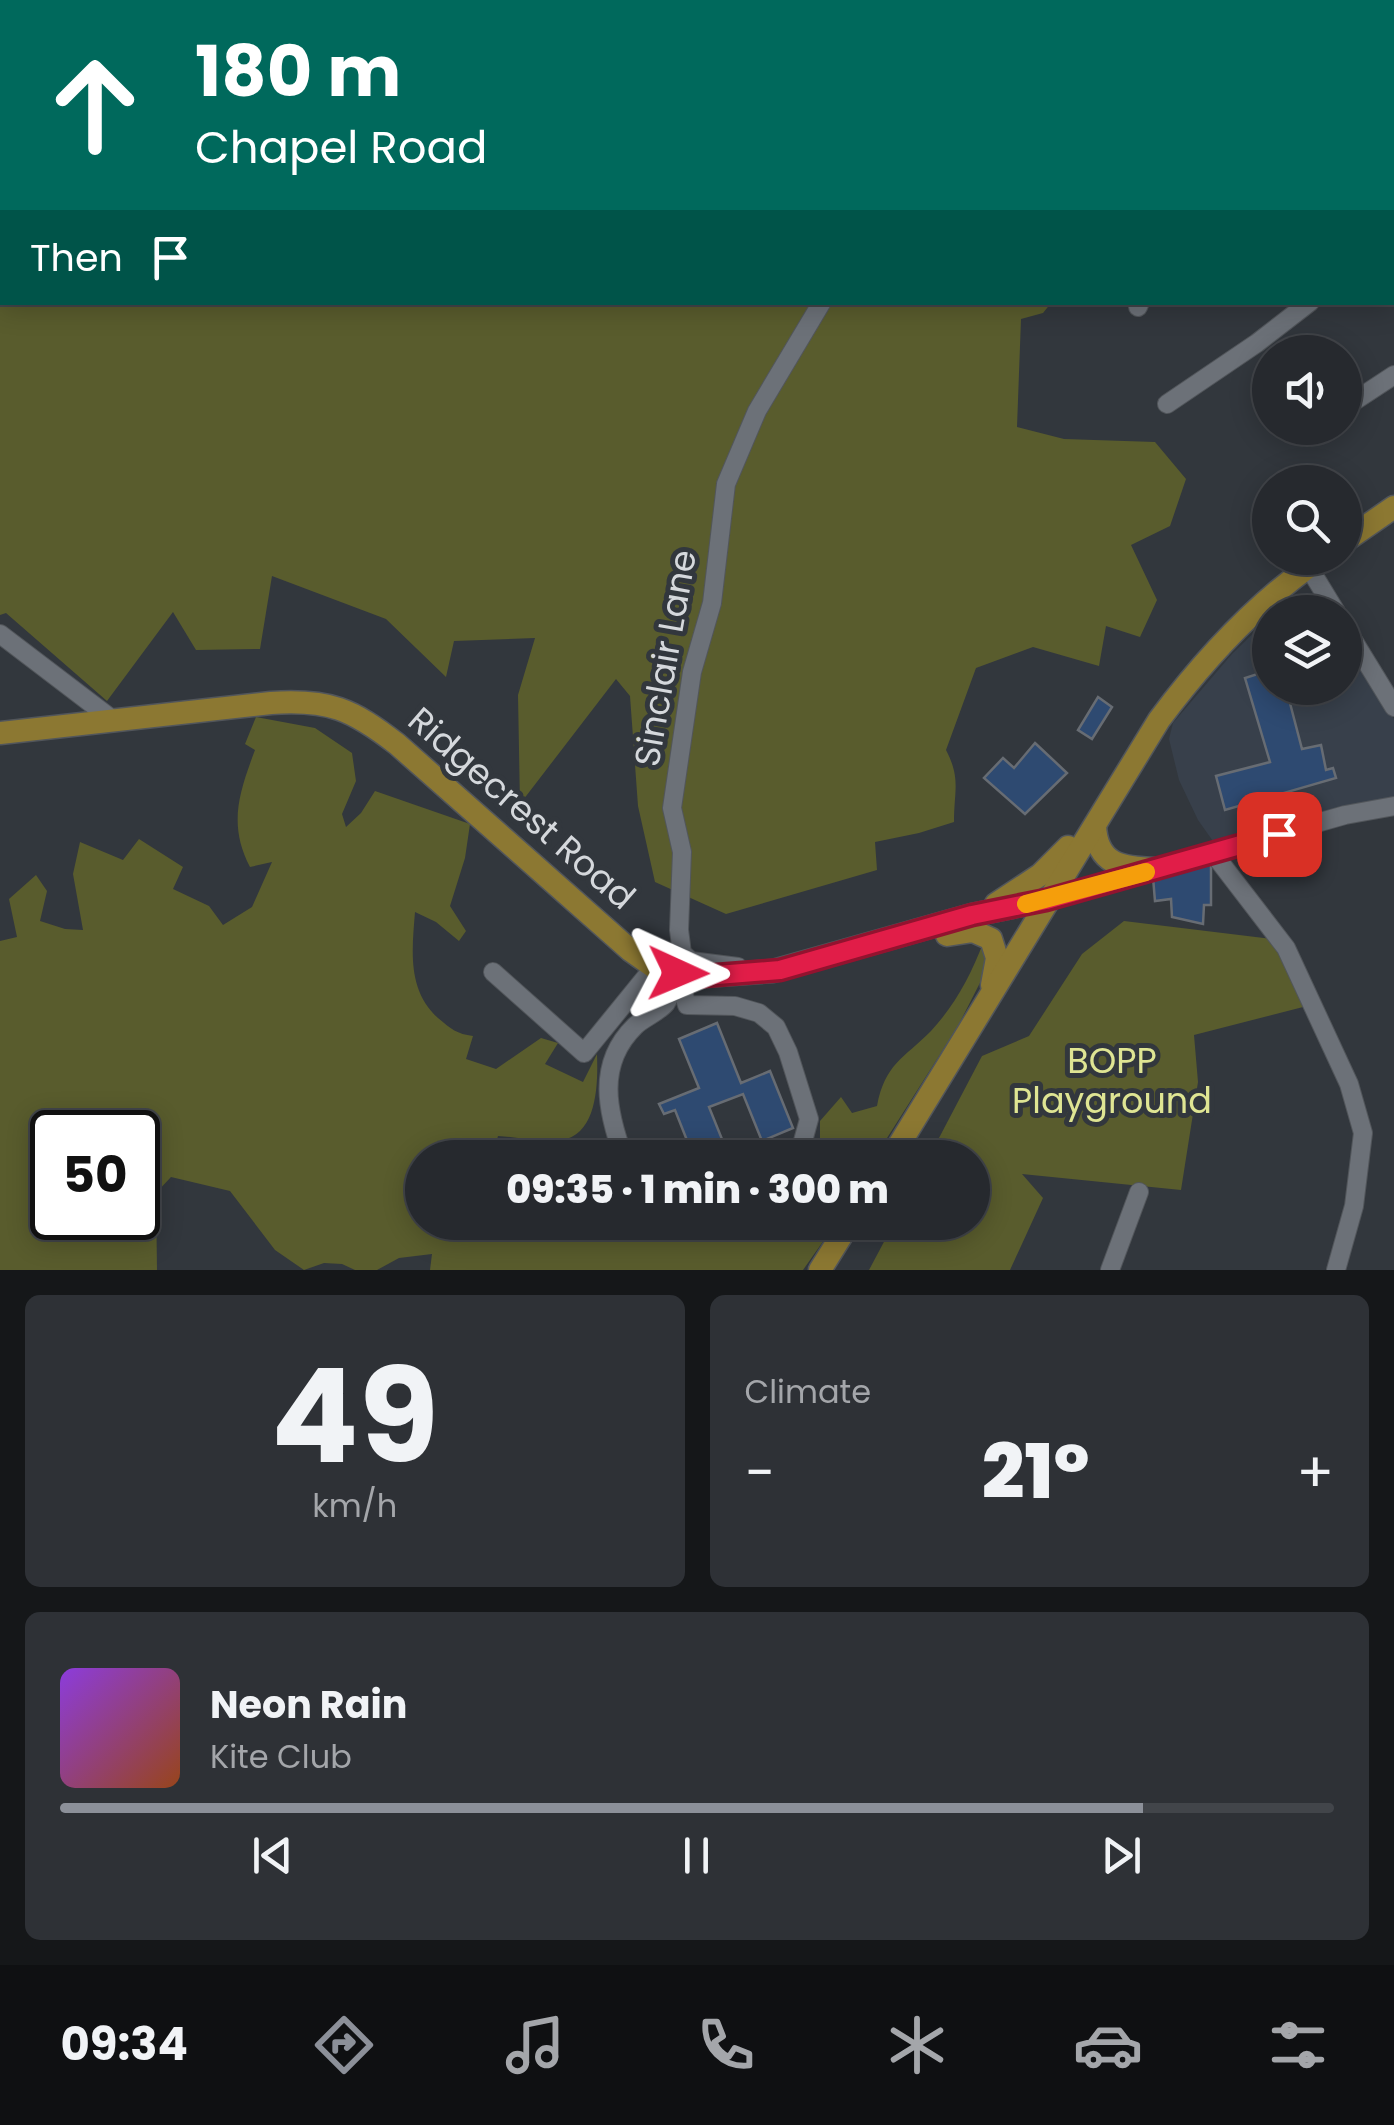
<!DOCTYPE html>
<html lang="en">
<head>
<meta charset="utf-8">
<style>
	body { margin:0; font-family:Poppins,sans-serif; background:#2e3136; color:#f1f3f6; height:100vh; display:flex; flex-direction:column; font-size:38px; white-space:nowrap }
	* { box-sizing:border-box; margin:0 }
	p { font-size:32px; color:#a4a6aa }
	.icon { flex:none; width:55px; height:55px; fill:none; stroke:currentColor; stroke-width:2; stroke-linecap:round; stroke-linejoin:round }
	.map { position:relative; height:1270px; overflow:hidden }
	.sheet { display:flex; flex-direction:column; gap:25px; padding:25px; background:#151719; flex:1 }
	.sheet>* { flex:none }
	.banner { position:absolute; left:0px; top:0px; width:1395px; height:305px; box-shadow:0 5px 25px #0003,0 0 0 2px #42454a; background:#00695c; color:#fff; overflow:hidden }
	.buttons { position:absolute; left:1252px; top:335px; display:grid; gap:20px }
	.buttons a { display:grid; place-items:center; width:110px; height:110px; border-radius:50%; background:#26292e; box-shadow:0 5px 25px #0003,0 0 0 2px #42454a; font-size:50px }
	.speed { position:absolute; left:30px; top:1110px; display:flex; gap:20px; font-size:50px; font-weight:700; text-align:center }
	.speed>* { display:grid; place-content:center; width:130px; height:130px; border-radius:50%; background:#26292e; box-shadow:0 5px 25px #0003,0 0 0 2px #42454a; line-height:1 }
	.speed .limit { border:5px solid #111; border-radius:15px; background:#fff; color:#111 }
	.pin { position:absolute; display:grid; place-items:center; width:85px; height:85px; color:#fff; margin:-42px; border-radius:20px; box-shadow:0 5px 15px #0006 }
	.me { position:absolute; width:110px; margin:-55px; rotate:91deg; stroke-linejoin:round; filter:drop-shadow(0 0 8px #0008) }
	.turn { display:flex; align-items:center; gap:35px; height:210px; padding:0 30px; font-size:45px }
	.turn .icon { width:130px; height:130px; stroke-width:2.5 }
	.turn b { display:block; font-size:70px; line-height:85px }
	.then { display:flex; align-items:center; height:95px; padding:0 30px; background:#0003; gap:20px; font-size:38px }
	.big { font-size:75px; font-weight:800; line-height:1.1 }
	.sheet .card { flex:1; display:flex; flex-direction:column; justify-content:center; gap:15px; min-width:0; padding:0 35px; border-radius:15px; background:#2e3136 }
	.sheet .dial { align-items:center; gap:0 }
	.dial b { font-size:130px; line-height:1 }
	.song { display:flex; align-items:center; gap:30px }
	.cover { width:120px; height:120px; border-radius:15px; background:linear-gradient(135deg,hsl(270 70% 55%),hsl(20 70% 35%)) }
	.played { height:10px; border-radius:5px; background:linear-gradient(90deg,#8c9099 85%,#42454a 85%) }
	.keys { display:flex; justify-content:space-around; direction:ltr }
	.heat { display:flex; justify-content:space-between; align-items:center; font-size:55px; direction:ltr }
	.sheet .tiles { flex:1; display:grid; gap:25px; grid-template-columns:1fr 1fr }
	.card:last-child { grid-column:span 2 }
	.trip { position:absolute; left:405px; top:1140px; width:585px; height:100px; border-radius:50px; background:#26292e; box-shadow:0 5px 25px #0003,0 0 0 2px #42454a; font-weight:800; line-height:100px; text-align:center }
	.tab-bar { display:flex; height:160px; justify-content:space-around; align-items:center; background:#0f1012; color:#a4a6aa }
	.tab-bar .icon { width:70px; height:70px }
	.tab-bar .selected { color:#8c9099 }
	.tab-bar b { font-size:45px; color:#f1f3f6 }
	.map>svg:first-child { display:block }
	.built { fill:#38404b }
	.green { fill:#595c2d; fill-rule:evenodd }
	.building { fill:#2e4a71; stroke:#676c73; stroke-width:2.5 }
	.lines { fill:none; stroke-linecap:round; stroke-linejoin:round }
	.minor-casing { stroke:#52565b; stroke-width:20 }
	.major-casing { stroke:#52565b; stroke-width:25 }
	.minor { stroke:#6c7178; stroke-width:18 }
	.major { stroke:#8c7832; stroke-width:22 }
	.route-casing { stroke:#92132f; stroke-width:25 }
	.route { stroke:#e11d48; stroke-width:18 }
	.slow { stroke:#f59e0b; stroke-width:18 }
	.labels { text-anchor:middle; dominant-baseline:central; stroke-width:10; stroke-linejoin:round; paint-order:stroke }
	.street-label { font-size:35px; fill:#d5d8dc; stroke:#32373d }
	.park-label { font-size:35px; fill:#dfe593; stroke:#32373d }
</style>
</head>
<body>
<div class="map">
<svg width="1394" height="1270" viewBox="0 0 1394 1270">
	<rect width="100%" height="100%" fill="#32373d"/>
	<polygon class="built" points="1270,617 1270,688 1345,688 1345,641 1394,719 1394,798 1215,844 1198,820 1179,780 1169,739 1173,723 1232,654"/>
	<g class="green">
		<path d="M0,0H1340L1346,2H2V302L1051,303L1043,313L1021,319L1017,427L1064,439L1155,442L1186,479L1170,526L1131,545L1157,600L1140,637L1106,626L1099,666L1033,647L976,668L946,750C961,779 954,790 954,822L919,833L875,842L877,870L726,914L655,882L638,806L630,696L616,679L520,804L518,695L535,638L454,641L446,677L386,619L272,576L260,649L196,650L173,612L107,701L6,613L0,615Z"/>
		<path d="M256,717L315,728L352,753L356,781L342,814L346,827L361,813L375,791L470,824L465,858L450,906L466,931L459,941L436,922L415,912C412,950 407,990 438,1018C451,1029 457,1034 473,1036L466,1059L496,1069L541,1038L558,1043L545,1064L583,1082L597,1054C598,1082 598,1135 561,1140C541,1143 517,1137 498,1136L492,1157L422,1158V1222L836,1223L803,1270H430L432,1254L399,1258L377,1270H355L342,1264L324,1263L304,1270L275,1250L230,1191L171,1177L156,1193L157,1270H0V941L17,937L9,899L36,875L47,891L40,921L65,929L83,930L73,874L80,842L123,860L139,839L183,867L173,889L209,906L223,925L252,907L272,862L250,867C228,825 239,793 255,750L245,744ZM138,1132V1218H52V1132Z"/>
		<polygon points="1124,921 1273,939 1307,1006 1194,1035 1198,1082 1181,1190 1022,1174 1043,1198 1010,1270 869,1270 894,1223 972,1222 972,1158 929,1157 982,1056 1029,1036 1082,954"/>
		<path d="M983,943L986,971L958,1026L875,1157L812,1158L820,1146V1121L841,1097L852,1113L877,1106C885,1064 903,1059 931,1031C955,1005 971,975 983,943Z"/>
	</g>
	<g class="building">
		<polygon points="1270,670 1270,688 1286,688 1302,749 1321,745 1326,770 1333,768 1336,778 1225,810 1216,776 1270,762 1245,678"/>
		<polygon points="1098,697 1112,707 1092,739 1078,730"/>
		<polygon points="1035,743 1067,773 1025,814 984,778 1003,758 1014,768"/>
		<polygon points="1211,864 1211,905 1204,905 1203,924 1172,917 1171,899 1155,901 1153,877"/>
		<polygon points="717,1023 741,1083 770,1071 793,1128 762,1141 743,1094 709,1107 728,1154 719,1158 694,1158 675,1110 664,1114 659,1104 699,1088 679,1039"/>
	</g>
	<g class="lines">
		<g class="minor-casing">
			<g id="minor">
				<polyline points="1392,223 1394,224"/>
				<polyline points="1392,273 1394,273"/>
				<polyline points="1138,307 1140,302"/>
				<polyline points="1353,402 1394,375"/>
				<polyline points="1167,404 1257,343 1310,302"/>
				<polyline points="1308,566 1336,612"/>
				<polyline points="1345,627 1394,707"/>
				<polyline points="0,634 113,720"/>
				<polyline points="1213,853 1286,948 1349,1084 1363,1133 1354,1206 1336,1270"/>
				<polyline points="1046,900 1345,815 1394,806"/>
				<polyline points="738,967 691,961 682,953 679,930 682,852 672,808 692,672 712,603 726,484 757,411 822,302"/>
				<polyline points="493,972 584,1053 654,967"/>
				<polyline points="677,973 687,1005 735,1006 759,1013 776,1027 788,1052 809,1119 800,1152 790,1158"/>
				<path d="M624,1158C607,1112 596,1064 635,1026C643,1018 659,1012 666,1003C671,996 674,982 677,974"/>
				<polyline points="1110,1270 1139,1192"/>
			</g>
		</g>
		<g class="major-casing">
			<g id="major">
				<polyline points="1345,541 1394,507"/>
				<path d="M0,733L271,703C329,699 352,709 397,744L630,950L654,967L691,977L773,971L972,915L1046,900"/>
				<path d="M1095,826C1097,865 1122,868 1156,869"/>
				<polyline points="996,904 1040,875 1068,847"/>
				<polyline points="947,935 973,931 991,939 997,958 992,985"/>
				<path d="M891,1158L1159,720C1205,658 1257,602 1321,558"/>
				<polyline points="820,1270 850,1222"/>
			</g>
		</g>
		<use href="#minor" class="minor"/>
		<use href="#major" class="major"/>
	</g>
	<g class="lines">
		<g class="route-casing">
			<polyline id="route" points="678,973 692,977 780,970 972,915 1046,900 1279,834"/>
		</g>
		<use href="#route" class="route"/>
		<polyline class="slow" points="1026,904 1146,872"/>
	</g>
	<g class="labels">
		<g class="street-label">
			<text transform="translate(665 658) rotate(-80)">Sinclair Lane</text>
			<text transform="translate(522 808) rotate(41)">Ridgecrest Road</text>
		</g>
		<g class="park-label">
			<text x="1112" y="1060">BOPP<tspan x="1112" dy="40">Playground</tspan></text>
		</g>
	</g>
</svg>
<div class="buttons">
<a><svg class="icon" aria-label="sound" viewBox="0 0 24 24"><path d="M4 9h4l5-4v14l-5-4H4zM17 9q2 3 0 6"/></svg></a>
<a><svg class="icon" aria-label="search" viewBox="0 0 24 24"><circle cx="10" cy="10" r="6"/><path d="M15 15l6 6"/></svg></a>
<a><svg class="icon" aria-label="layers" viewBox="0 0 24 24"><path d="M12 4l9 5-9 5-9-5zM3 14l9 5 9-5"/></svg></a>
</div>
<div class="speed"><div class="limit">50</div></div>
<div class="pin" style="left:1279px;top:834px;background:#d93025"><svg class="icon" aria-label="arrive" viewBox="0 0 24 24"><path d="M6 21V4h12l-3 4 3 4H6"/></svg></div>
<svg class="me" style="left:678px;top:973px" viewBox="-20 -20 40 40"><path d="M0-17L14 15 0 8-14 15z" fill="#e11d48" stroke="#fff" stroke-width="4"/></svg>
<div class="trip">09:35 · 1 min · 300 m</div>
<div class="banner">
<div class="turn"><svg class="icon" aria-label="ahead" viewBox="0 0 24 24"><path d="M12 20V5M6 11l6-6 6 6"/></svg><div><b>180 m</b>Chapel Road</div></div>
<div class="then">Then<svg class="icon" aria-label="arrive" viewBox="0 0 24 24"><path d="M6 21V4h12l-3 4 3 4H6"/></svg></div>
</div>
</div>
<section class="sheet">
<div class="tiles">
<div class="card dial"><b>49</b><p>km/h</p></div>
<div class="card"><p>Climate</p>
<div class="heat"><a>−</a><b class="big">21°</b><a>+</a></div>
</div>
<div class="card">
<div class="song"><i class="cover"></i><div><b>Neon Rain</b><p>Kite Club</p></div></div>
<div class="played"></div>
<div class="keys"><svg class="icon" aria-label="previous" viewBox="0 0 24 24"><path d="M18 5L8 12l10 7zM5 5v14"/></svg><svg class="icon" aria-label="pause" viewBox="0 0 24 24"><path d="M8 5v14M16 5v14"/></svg><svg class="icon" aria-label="next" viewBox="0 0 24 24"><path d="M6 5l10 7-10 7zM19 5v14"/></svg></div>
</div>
</div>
</section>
<nav class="tab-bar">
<b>09:34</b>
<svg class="icon selected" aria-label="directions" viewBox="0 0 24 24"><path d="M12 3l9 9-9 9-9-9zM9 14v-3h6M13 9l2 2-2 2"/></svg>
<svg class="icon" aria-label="music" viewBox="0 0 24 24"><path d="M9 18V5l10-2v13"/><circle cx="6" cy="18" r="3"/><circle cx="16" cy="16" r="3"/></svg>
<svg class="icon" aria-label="phone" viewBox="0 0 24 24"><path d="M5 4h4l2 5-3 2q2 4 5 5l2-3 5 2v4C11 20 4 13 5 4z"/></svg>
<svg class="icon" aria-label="climate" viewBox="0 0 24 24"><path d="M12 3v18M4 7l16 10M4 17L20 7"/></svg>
<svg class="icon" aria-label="car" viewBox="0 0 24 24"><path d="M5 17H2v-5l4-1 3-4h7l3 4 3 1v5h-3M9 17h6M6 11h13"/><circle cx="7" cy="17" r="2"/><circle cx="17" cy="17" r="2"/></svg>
<svg class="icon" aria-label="filters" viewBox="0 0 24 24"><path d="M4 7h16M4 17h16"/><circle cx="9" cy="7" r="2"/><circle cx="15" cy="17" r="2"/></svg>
</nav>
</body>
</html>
